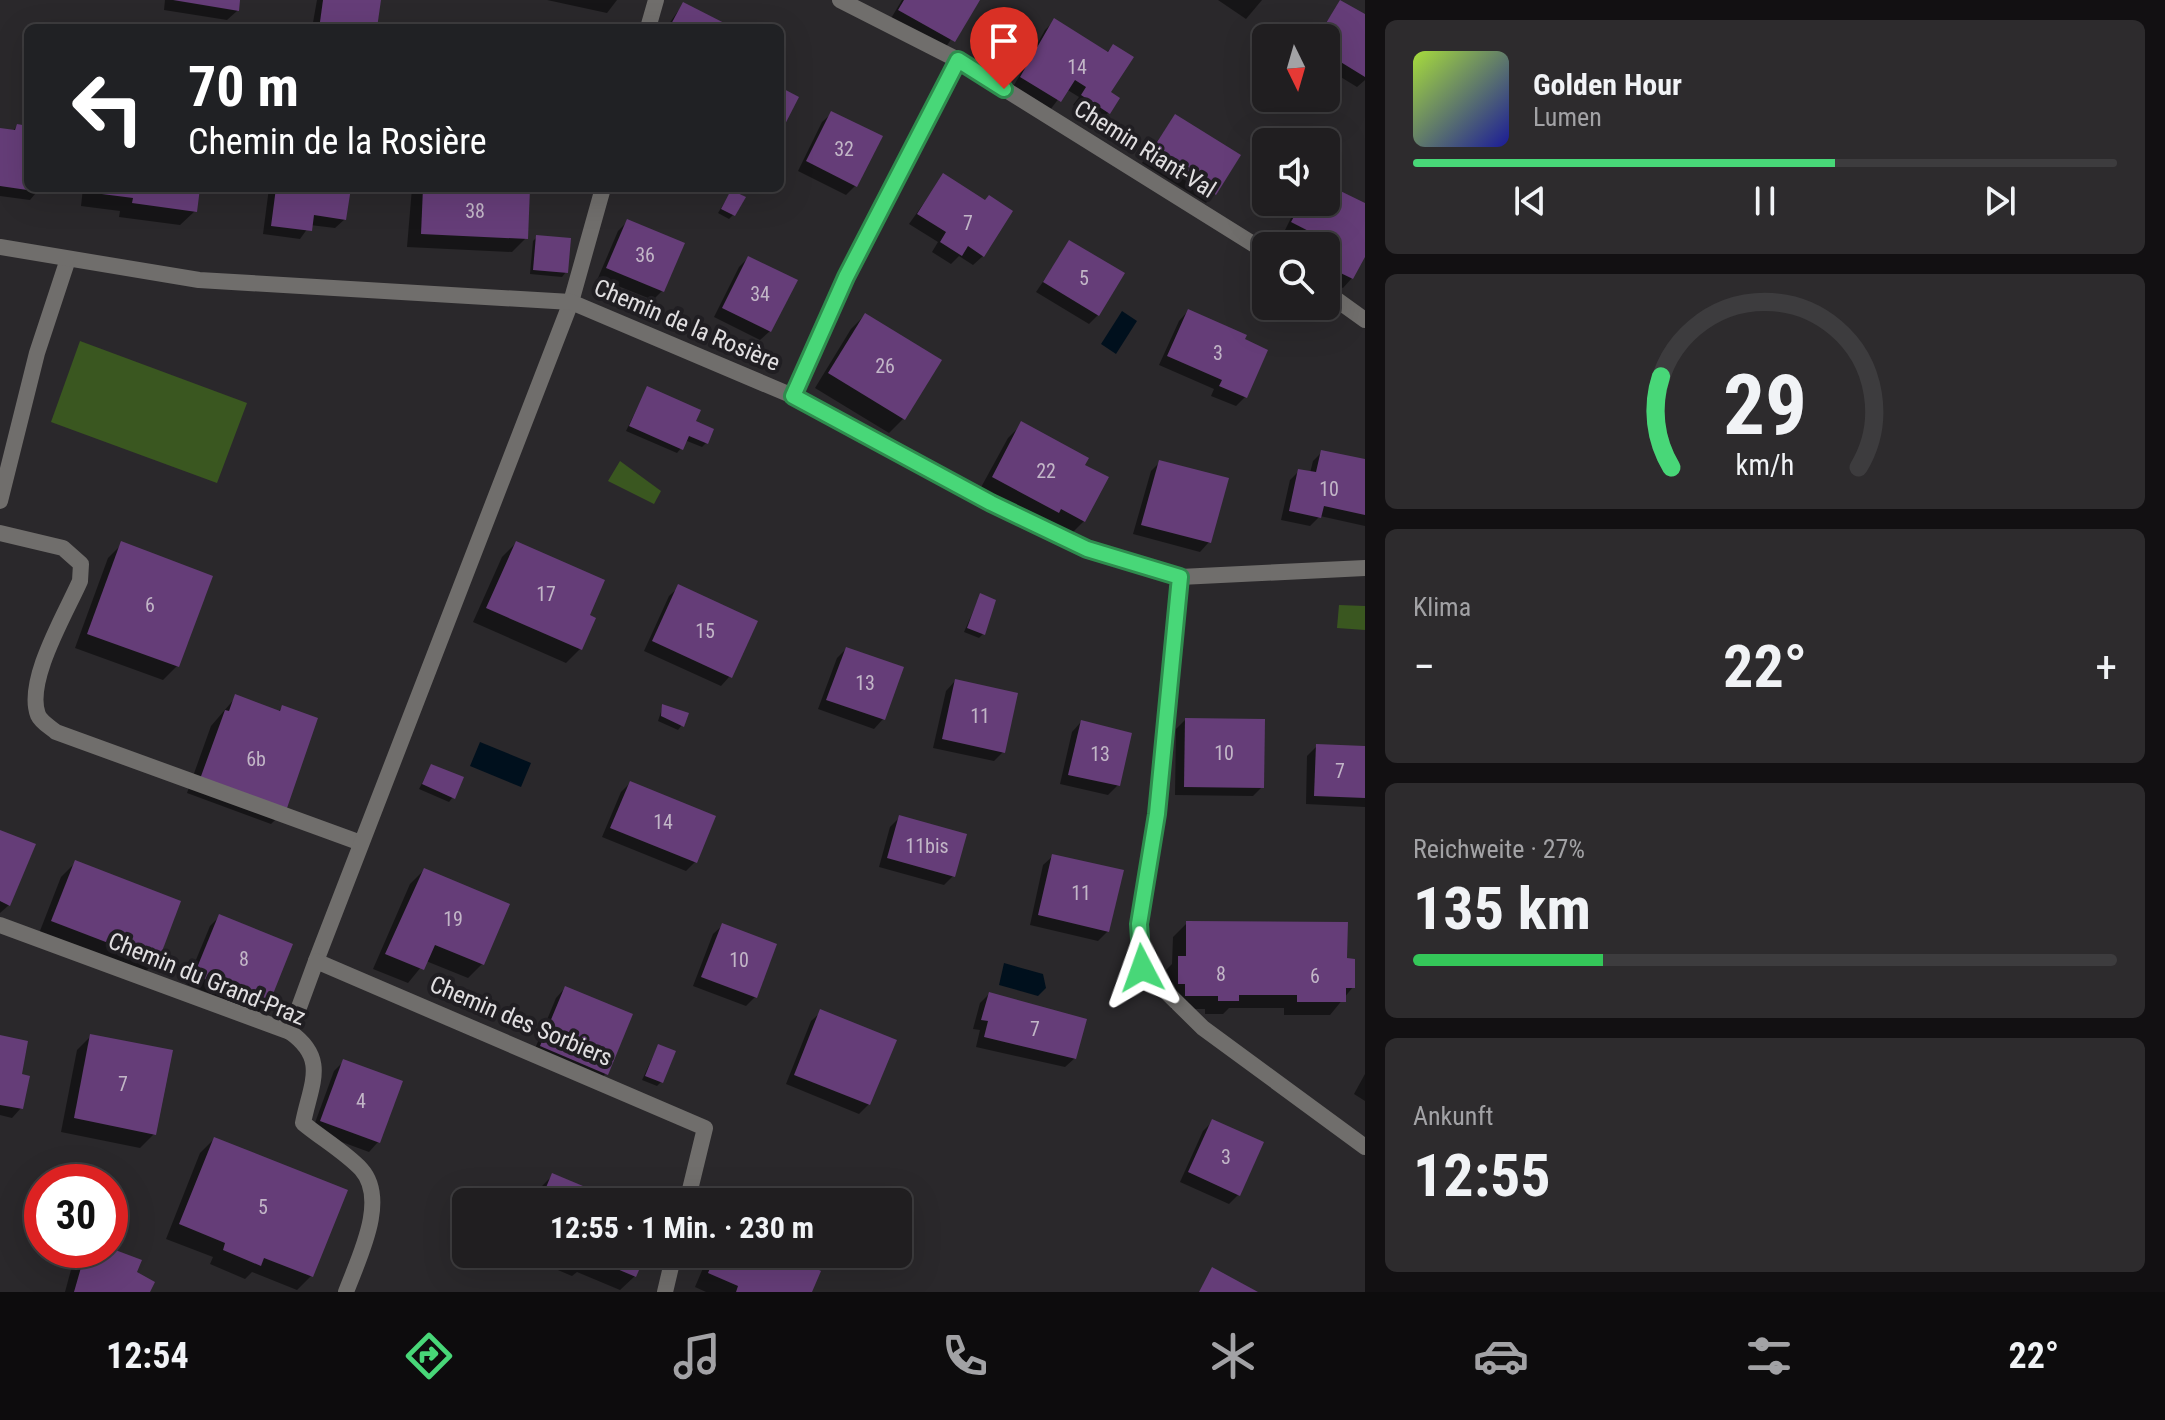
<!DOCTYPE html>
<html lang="de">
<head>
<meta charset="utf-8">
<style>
	body { margin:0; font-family:"Roboto Condensed",sans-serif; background:#2d2b2d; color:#f1f3f6; height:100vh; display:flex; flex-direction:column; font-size:30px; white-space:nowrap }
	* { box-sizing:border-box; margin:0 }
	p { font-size:26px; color:#a2a2a5 }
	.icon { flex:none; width:44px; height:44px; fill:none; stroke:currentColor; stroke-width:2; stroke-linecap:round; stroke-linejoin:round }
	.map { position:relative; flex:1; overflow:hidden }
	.details { display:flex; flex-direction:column; gap:20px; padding:20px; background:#121012; width:800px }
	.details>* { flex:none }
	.hud { position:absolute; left:24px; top:24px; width:760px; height:168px; border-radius:12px; box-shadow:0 8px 32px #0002,0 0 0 2px #3d3c3e; background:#202124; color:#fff; overflow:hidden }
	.needle { width:52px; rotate:175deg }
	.fabs { position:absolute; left:1252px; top:24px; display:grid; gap:16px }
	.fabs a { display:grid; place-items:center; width:88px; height:88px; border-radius:12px; background:#201e20; box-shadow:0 8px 32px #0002,0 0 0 2px #3d3c3e; font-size:40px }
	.speed { position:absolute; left:24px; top:1164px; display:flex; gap:16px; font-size:40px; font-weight:700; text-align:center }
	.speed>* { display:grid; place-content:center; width:104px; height:104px; border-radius:50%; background:#201e20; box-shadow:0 8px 32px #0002,0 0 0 2px #3d3c3e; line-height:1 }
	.speed .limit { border:12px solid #d22; background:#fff; color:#111 }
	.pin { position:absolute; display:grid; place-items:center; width:68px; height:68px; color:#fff; margin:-82px -34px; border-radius:50% 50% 50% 0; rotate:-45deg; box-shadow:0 0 8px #0007 }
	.pin .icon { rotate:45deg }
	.me { position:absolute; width:88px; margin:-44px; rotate:356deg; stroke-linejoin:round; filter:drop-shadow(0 0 6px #0008) }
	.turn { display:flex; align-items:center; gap:28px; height:168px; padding:0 32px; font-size:36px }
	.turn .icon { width:104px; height:104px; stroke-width:2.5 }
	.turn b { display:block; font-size:56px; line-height:68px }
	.big { font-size:60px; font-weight:700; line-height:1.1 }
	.details .card { flex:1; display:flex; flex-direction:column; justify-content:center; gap:12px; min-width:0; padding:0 28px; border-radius:12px; background:#2d2b2d }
	.details .dial { align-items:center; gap:0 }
	.dial svg { height:208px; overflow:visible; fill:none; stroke:#3d3c3e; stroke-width:7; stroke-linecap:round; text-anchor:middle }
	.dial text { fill:#f1f3f6; stroke:none }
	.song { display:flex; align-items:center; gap:24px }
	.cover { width:96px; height:96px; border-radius:12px; background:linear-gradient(135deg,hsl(80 70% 55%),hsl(240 70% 35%)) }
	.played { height:8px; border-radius:4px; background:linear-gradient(90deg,#48d778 60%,#3d3c3e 60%) }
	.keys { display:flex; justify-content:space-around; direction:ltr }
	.heat { display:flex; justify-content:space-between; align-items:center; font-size:44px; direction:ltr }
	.charge { height:12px; border-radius:6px; background:linear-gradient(90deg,#34c759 27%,#3d3c3e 0) }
	.trip { position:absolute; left:452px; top:1188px; width:460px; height:80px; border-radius:12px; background:#201e20; box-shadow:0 8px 32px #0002,0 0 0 2px #3d3c3e; font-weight:700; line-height:80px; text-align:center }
	.menu { display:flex; height:128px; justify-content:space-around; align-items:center; background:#0d0c0d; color:#a2a2a5 }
	.menu .icon { width:56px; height:56px }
	.menu .active { color:#48d778 }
	.menu b { font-size:36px; color:#f1f3f6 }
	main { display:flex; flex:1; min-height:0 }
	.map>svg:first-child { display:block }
	.green { fill:#3a5720 }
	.water { fill:#00101d }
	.shadow { fill:#0007 }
	.building { fill:#653d78 }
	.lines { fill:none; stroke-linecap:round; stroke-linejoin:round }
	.lane { stroke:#706e6c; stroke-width:16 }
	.street { stroke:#706e6c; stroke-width:16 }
	.route-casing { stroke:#2f8c4e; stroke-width:20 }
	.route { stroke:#48d778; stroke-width:14 }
	.labels { text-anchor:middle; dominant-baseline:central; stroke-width:8; stroke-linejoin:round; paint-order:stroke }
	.number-label { font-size:20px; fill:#c2b6c7 }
	.street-label { font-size:24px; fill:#e1dfe1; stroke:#201e22 }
</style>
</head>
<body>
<main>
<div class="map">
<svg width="1365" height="1292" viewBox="0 0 1365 1292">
	<rect width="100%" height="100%" fill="#2a282b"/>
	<g class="green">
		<polygon points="80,341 247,403 217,483 51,422"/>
		<polygon points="620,461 661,491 654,504 608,481"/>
		<polygon points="1339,605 1365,606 1365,630 1337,628"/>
	</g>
	<g class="water">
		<polygon points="1122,311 1137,321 1116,354 1101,344"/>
		<polygon points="480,742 531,763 521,787 470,766"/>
		<polygon points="1004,963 1043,974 1046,988 1038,996 999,985"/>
	</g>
	<g class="shadow">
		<polygon points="165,0 238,0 237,11 227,20 164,10"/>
		<polygon points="317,0 379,0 375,28 312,28"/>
		<polygon points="547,0 617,0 607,13"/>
		<polygon points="902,0 977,0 944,50 890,20"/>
		<polygon points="1218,0 1262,0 1246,19"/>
		<polygon points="1341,2 1365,16 1365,80 1357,87 1326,68 1326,38 1315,38"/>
		<polygon points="683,4 730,28 666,28"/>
		<polygon points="1054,21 1106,53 1113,46 1108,113 1099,122 1073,105 1079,97 1066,89 1050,110 1013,87 1045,30"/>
		<polygon points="832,113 855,186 846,195 798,171 822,122"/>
		<polygon points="1175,116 1215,194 1206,203 1142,163"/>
		<polygon points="17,126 28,128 28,188 40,188 30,200 0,196 0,130 12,132"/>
		<polygon points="943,176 983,256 973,265 959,256 951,264 932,252 938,242 909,224"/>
		<polygon points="1326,186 1365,205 1365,252 1352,278 1343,288 1326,279 1326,246 1312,246 1284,232 1299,202 1326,202"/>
		<polygon points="83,188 198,188 195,211 180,225 119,217 120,211 81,206"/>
		<polygon points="269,188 349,188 345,219 335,228 310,225 300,239 263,234"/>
		<polygon points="412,188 528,188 526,238 512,252 407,247"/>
		<polygon points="731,192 733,215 729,219 718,213"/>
		<polygon points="627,222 662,291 653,300 598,278 618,231"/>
		<polygon points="537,237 566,272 562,277 530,274 533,241"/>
		<polygon points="1070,242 1098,315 1089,324 1036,292"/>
		<polygon points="748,258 770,331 760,340 714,317 739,267"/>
		<polygon points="1188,311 1245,397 1236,406 1211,396 1214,389 1159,365 1179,321"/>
		<polygon points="865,315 903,419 889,433 815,388 851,329"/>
		<polygon points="647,388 693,422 706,443 702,447 687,441 677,453 626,431"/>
		<polygon points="1022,424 1084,521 1070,535 979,491 1008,438"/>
		<polygon points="1322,452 1365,461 1365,526 1320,516 1310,526 1281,520 1290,480 1299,471 1310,473 1313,461"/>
		<polygon points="1160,462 1209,542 1200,552 1133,534 1151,471"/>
		<polygon points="516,543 587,616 580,649 566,663 473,622 502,557"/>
		<polygon points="122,544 177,666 163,680 75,648 108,558"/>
		<polygon points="679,587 730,676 721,686 644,651 669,596"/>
		<polygon points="980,596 983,634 979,638 964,632"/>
		<polygon points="846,649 883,719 874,729 818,709 837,658"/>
		<polygon points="955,681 1003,752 994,761 933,748 946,691"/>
		<polygon points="236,697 278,712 282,707 285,810 271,824 187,793 211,726"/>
		<polygon points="663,706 682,725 678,730 658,721"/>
		<polygon points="1185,720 1262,787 1253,796 1175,795 1176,729"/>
		<polygon points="1081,722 1118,785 1108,795 1060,784 1072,732"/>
		<polygon points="1317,746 1365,748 1365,807 1306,804 1307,756"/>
		<polygon points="431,766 453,797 449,802 419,789"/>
		<polygon points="630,783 695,862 686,871 602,837 621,792"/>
		<polygon points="899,818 953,876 944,885 879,867 890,827"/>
		<polygon points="0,832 9,905 0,913"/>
		<polygon points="1053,856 1108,931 1098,941 1030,925 1043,865"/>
		<polygon points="75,863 156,961 142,975 38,936 61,877"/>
		<polygon points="424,870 482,964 468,978 426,961 408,983 373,969 410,884"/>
		<polygon points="220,916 267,1003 258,1013 186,984 210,926"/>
		<polygon points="1187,923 1345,960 1353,987 1330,1015 1284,1015 1284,1008 1229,1008 1223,1014 1205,1014 1205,1009 1171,1009 1171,998 1164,998 1164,972 1172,964 1173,937"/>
		<polygon points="723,925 755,997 746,1006 693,986 713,934"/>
		<polygon points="565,988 606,1073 597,1083 532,1056 556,998"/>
		<polygon points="989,994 1075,1058 1065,1067 976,1047 980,1030 973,1029 980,1003"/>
		<polygon points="821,1012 869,1104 859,1114 786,1084 811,1021"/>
		<polygon points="91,1036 154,1134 140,1148 61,1132 77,1050"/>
		<polygon points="0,1037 19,1075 21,1108 12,1118 0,1115"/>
		<polygon points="658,1046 661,1082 657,1086 642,1080"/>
		<polygon points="344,1061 400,1082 378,1142 369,1152 312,1131 334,1071"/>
		<polygon points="1365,1074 1365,1101 1354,1094"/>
		<polygon points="1213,1121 1262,1143 1238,1195 1229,1204 1180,1182 1203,1131"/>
		<polygon points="214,1139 311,1276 297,1290 252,1272 245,1279 210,1264 213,1257 166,1239 200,1153"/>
		<polygon points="553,1175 615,1202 533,1202 538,1190"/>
		<polygon points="80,1250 110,1250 135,1272 148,1292 65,1292 75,1255"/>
		<polygon points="520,1254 644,1254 635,1276 620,1290 577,1272 572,1276"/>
		<polygon points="709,1254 817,1254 810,1268 810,1292 706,1292 695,1287"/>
	</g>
	<g class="building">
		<polygon points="173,0 240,0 239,11"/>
		<polygon points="323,0 381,0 377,28 320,22"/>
		<polygon points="904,0 980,0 955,42 898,10"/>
		<polygon points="1340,0 1365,14 1365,77 1326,53 1326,38 1317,38"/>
		<polygon points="683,2 734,28 669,28"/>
		<polygon points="1054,18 1108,52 1113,44 1134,57 1111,92 1120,98 1110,114 1081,95 1086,87 1075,80 1061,102 1020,77"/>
		<polygon points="780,87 799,97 780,134"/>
		<polygon points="831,111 883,136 857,187 806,161"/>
		<polygon points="1175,114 1241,155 1216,195 1150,153"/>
		<polygon points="17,124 28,126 28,188 42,188 41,192 0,186 0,128 15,130"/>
		<polygon points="943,173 985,200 989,195 1013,211 984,257 968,246 962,256 940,242 946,232 917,214"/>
		<polygon points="1326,184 1365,203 1365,257 1353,279 1326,266 1332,243 1291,222 1302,202 1326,202"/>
		<polygon points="94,188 200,188 197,212 132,203 133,198 94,193"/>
		<polygon points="276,188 351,188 346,220 314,215 312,231 271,226"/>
		<polygon points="423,188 530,188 528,239 421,234"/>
		<polygon points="731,190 746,197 735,216 721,209"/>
		<polygon points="627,219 685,243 664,292 606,268"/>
		<polygon points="536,235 571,238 568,273 533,270"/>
		<polygon points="1069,240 1125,273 1099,316 1043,282"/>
		<polygon points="748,256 798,280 771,332 722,308"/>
		<polygon points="1188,309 1247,335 1245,339 1268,350 1247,398 1219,386 1222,380 1167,356"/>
		<polygon points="865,313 942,360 905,420 828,373"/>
		<polygon points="647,386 701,410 696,421 714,429 708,444 689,436 683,450 629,426"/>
		<polygon points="1021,421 1089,458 1085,465 1109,477 1085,522 1061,509 1059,513 992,477"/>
		<polygon points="1321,450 1365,459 1365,515 1324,506 1321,518 1289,511 1298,469 1316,472"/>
		<polygon points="1159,460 1229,478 1211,543 1141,525"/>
		<polygon points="121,541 213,576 179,667 87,634"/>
		<polygon points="516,541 605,580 590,615 596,618 582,650 486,608"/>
		<polygon points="678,584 758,621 732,678 652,641"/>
		<polygon points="980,593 996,600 985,635 967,628"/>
		<polygon points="846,647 904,667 885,720 826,700"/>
		<polygon points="955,679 1018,693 1005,753 942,739"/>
		<polygon points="235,694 280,711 282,705 318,718 286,811 200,779 225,710 229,711"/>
		<polygon points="662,704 689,713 684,727 661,716"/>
		<polygon points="1185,718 1265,719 1264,788 1184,787"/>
		<polygon points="1081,720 1132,733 1120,786 1068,775"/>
		<polygon points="1316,744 1365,746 1365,798 1314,796"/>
		<polygon points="431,764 464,777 455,799 422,784"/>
		<polygon points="630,781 716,816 697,863 610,828"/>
		<polygon points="899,815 967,834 955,877 887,858"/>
		<polygon points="0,830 36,844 10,906 0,901"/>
		<polygon points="1052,854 1124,870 1109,932 1038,915"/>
		<polygon points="75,860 181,901 158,962 51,921"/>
		<polygon points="424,868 510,904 484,965 435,945 424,970 385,954"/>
		<polygon points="219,914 293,944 269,1004 194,975"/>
		<polygon points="1186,921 1348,922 1347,958 1355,959 1355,988 1346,988 1346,1002 1297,1002 1297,995 1239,995 1239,1001 1218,1001 1218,996 1185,996 1185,984 1178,984 1178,956 1186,956"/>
		<polygon points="722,923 777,944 757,998 701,977"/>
		<polygon points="565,986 633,1014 608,1075 540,1046"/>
		<polygon points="989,992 1087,1019 1076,1059 984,1037 988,1021 981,1020"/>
		<polygon points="820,1009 897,1040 870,1105 794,1075"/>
		<polygon points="90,1034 173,1050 156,1135 74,1118"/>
		<polygon points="0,1035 28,1041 22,1074 30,1076 23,1109 0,1105"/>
		<polygon points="658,1044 676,1051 663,1083 645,1076"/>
		<polygon points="343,1059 403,1081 380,1143 320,1121"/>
		<polygon points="1212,1119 1264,1142 1240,1196 1188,1172"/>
		<polygon points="214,1137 348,1190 313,1277 264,1258 261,1266 223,1250 225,1243 179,1224"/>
		<polygon points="552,1173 621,1202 540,1202"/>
		<polygon points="110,1248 142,1260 137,1272 155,1282 150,1292 74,1292 86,1250"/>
		<polygon points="567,1254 646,1254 636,1277 591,1258 588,1263"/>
		<polygon points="716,1254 819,1254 813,1267 821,1271 812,1292 736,1292 738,1286 708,1273"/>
		<polygon points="1212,1267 1258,1292 1199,1292"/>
	</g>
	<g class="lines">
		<g class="lane">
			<polyline points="840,0 958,60"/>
			<polyline points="648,28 656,0"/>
			<polyline points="0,501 37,353 68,259"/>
			<path d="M0,533L63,548L81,564L80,581C66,613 25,681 38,715C41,722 50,727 56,732L361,843"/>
			<polyline points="0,925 290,1032"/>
			<polyline points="316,961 571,302 603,188"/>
		</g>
		<g class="street">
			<polyline points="0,247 199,280 571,302 793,396 991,503 1087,549 1180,577 1365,568"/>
			<polyline points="1326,292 1365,320"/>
			<polyline points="793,396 846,277 958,60 1266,252"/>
			<polyline points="1180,577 1157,814 1139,924 1142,968 1203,1028 1365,1147"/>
			<path d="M346,1292C358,1259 389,1200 361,1169C345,1152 321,1138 303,1123C311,1083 328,1059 290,1032L316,961L705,1128L687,1202"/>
			<polyline points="665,1292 674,1254"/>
		</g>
	</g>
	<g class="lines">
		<g class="route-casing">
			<polyline id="route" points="1004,89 958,60 846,277 793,396 991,503 1087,549 1180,577 1157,814 1139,924 1142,968"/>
		</g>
		<use href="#route" class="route"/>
	</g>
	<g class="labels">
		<g class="number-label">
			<text x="1077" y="67">14</text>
			<text x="844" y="149">32</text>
			<text x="475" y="211">38</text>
			<text x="968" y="223">7</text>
			<text x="645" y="255">36</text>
			<text x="1084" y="278">5</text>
			<text x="760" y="294">34</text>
			<text x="1218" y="353">3</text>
			<text x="885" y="366">26</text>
			<text x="1046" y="471">22</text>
			<text x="1329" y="489">10</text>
			<text x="546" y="594">17</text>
			<text x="150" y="605">6</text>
			<text x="705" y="631">15</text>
			<text x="865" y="683">13</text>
			<text x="980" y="716">11</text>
			<text x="1224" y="753">10</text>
			<text x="1100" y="754">13</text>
			<text x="256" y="759">6b</text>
			<text x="1340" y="771">7</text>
			<text x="663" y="822">14</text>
			<text x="927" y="846">11bis</text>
			<text x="1081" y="893">11</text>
			<text x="453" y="919">19</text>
			<text x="244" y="959">8</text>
			<text x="739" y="960">10</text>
			<text x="1221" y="974">8</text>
			<text x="1315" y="976">6</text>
			<text x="1035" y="1029">7</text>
			<text x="123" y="1084">7</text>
			<text x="361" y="1101">4</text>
			<text x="1226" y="1157">3</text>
			<text x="263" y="1207">5</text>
		</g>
		<g class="street-label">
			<text transform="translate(1145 149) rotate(32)">Chemin Riant-Val</text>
			<text transform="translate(687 325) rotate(23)">Chemin de la Rosière</text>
			<text transform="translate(207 979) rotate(22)">Chemin du Grand-Praz</text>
			<text transform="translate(521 1021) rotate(23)">Chemin des Sorbiers</text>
		</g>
	</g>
</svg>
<div class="fabs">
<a><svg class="needle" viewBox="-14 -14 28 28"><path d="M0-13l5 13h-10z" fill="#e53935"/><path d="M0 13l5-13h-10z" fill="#a2a2a5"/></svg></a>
<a><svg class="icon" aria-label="sound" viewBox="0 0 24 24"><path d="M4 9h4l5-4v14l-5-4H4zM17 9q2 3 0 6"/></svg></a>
<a><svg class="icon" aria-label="search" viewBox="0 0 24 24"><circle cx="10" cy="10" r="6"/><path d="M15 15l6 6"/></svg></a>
</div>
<div class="speed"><div class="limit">30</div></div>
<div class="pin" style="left:1004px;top:89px;background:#d93025"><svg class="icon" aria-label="arrive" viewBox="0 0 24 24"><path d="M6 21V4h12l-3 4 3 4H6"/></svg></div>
<svg class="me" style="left:1142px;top:968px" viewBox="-20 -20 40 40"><path d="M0-17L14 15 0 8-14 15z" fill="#48d778" stroke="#fff" stroke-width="4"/></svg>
<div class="trip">12:55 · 1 Min. · 230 m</div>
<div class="hud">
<div class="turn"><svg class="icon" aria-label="left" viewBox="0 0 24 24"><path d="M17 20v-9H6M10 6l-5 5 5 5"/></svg><div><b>70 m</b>Chemin de la Rosière</div></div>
</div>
</div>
<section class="details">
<div class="card">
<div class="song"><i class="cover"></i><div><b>Golden Hour</b><p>Lumen</p></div></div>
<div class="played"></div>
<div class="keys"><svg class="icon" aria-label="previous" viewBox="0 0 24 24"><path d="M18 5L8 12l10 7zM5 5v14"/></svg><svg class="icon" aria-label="pause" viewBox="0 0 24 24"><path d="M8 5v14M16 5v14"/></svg><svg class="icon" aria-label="next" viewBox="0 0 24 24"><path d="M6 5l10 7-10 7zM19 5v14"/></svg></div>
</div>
<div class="card dial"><svg viewBox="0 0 100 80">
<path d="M14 69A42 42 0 1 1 86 69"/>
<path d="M14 69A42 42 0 0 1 10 34" stroke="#48d778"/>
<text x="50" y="56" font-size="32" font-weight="700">29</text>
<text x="50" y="72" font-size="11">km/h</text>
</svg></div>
<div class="card"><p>Klima</p>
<div class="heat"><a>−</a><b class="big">22°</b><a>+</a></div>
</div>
<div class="card"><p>Reichweite · 27%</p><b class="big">135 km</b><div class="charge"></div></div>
<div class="card"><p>Ankunft</p><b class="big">12:55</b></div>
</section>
</main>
<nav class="menu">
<b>12:54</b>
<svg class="icon active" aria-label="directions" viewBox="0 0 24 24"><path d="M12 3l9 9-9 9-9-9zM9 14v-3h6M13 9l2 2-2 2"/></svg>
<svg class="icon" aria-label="music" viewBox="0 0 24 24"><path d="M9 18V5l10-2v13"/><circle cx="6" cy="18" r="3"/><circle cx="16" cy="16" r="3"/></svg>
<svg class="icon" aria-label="phone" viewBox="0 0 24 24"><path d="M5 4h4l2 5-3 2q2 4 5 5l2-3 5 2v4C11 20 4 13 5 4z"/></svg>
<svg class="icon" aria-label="climate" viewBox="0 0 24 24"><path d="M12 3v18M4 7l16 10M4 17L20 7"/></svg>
<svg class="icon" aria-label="car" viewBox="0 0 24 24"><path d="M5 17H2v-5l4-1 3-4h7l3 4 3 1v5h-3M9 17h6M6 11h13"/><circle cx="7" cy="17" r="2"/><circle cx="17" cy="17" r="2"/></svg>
<svg class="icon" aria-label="filters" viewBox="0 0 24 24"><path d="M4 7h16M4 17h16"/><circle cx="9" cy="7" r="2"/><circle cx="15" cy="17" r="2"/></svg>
<b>22°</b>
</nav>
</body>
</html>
